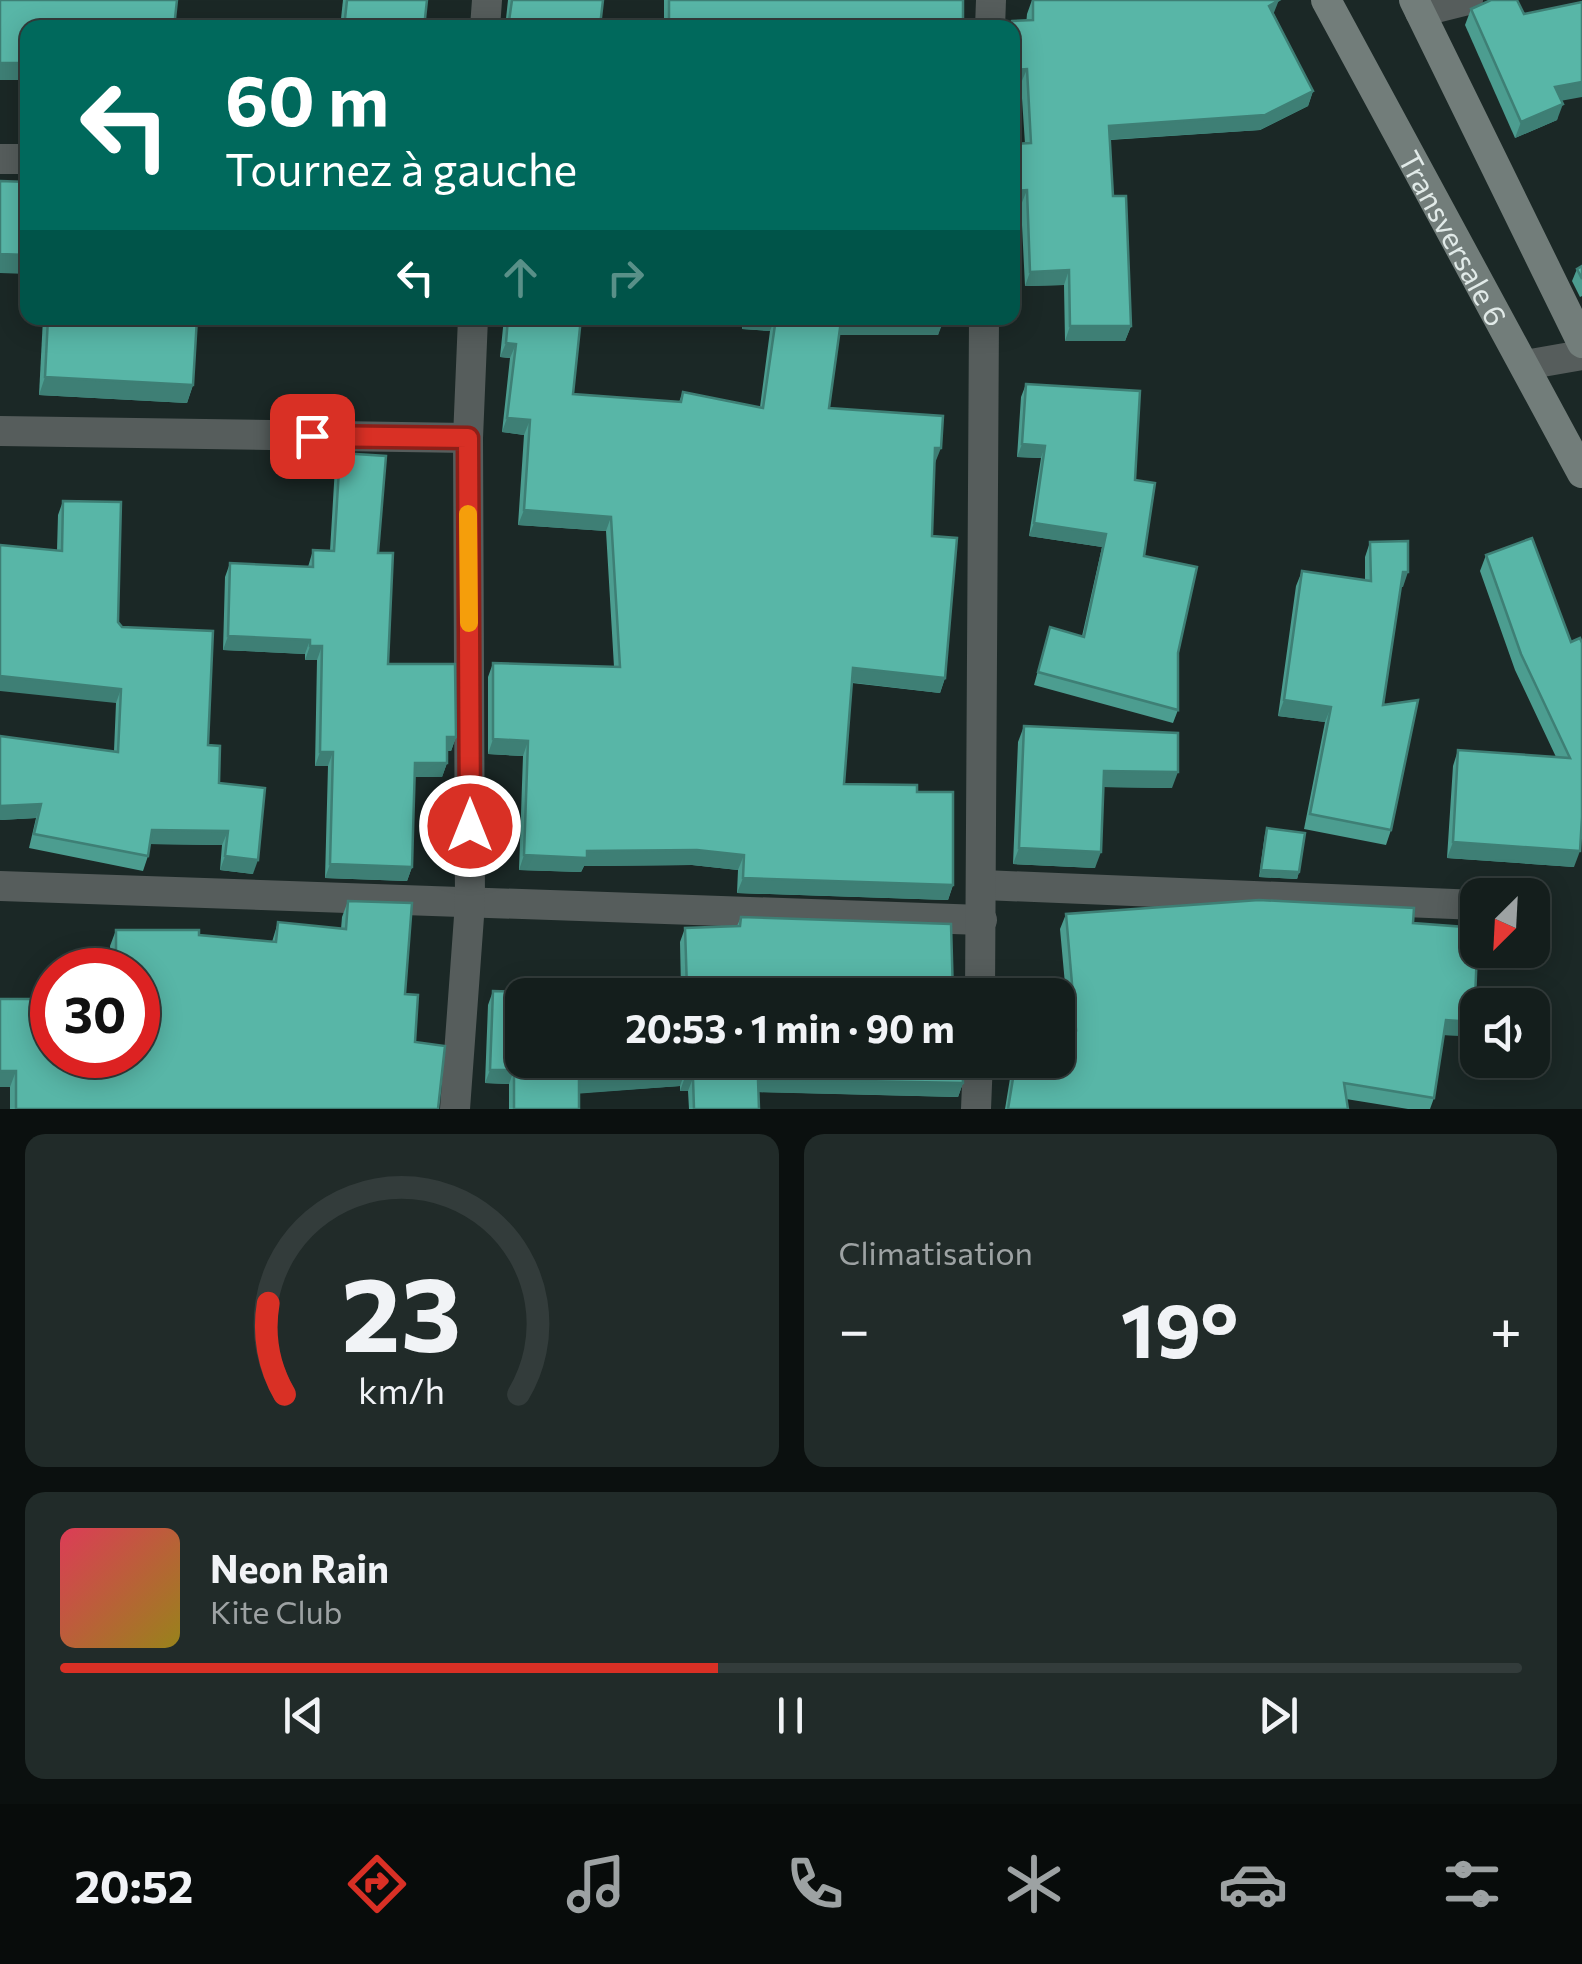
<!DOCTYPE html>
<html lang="fr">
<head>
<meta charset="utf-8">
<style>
	body { margin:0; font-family:Commissioner,sans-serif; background:#212b29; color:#f1f3f6; height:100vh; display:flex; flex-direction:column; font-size:38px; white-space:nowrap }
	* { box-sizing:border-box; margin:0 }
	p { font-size:32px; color:#9da2a3 }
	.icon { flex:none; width:55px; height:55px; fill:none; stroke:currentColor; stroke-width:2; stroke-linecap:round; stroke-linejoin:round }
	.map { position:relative; height:1109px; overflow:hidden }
	.side { display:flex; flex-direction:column; gap:25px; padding:25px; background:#0b100f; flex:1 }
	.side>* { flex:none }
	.top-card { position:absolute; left:20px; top:20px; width:1000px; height:305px; border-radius:20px; box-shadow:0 5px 25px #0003,0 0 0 2px #333c3b; background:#00695c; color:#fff; overflow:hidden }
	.needle { width:65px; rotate:204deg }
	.controls { position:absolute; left:1460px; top:878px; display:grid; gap:20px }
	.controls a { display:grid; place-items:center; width:90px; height:90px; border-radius:20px; background:#141e1c; box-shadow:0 5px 25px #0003,0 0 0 2px #333c3b; font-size:50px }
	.speed { position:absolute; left:30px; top:948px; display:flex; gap:20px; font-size:50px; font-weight:700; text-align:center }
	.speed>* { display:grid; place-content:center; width:130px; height:130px; border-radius:50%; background:#141e1c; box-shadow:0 5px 25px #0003,0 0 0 2px #333c3b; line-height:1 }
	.speed .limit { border:15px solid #d22; background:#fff; color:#111 }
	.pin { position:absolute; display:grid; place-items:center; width:85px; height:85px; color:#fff; margin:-42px; border-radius:20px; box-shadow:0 5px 15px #0006 }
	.me { position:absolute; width:110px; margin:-55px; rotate:0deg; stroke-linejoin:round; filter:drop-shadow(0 0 8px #0008) }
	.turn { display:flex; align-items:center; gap:35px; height:210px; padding:0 40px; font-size:45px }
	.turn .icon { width:130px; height:130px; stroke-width:2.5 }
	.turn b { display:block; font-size:70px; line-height:85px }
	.lanes { display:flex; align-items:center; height:95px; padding:0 40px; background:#0003; justify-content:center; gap:50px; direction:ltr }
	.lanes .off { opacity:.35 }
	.big { font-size:75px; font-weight:700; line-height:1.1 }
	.side .card { flex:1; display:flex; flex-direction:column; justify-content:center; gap:15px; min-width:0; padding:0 35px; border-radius:20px; background:#212b29 }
	.side .dial { align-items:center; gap:0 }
	.dial svg { height:260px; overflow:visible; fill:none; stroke:#333c3b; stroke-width:7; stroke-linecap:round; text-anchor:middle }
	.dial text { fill:#f1f3f6; stroke:none }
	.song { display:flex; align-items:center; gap:30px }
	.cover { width:120px; height:120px; border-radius:15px; background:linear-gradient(135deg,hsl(350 70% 55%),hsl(50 70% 35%)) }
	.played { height:10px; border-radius:5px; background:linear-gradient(90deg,#d93025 45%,#333c3b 45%) }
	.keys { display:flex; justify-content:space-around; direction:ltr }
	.heat { display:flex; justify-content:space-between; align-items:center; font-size:55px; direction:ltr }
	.side .tiles { flex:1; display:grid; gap:25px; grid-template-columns:1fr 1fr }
	.card:last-child { grid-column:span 2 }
	.trip { position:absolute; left:505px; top:978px; width:570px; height:100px; border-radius:20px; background:#141e1c; box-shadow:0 5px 25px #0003,0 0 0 2px #333c3b; font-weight:700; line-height:100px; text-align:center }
	.tabs { display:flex; height:160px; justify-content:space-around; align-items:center; background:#080c0b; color:#9da2a3 }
	.tabs .icon { width:70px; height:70px }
	.tabs .current { color:#d93025 }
	.tabs b { font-size:45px; color:#f1f3f6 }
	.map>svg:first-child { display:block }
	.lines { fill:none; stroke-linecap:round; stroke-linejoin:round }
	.street { stroke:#565d5c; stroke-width:30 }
	.secondary { stroke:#727d7a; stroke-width:30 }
	.wall { fill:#4c9d90 }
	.shaded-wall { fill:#3e7f75 }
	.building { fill:#58b6a7; stroke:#3e7f75; stroke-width:2.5 }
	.route-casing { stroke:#8d1f18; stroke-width:25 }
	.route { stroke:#d93025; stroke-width:18 }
	.slow { stroke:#f59e0b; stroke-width:18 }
	.labels { text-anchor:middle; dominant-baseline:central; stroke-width:10; stroke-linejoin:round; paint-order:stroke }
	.street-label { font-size:30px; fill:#e1eae8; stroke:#111f1c }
</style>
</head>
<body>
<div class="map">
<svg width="1582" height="1109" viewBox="0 0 1582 1109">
	<rect width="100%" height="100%" fill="#1b2826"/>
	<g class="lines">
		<g class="street">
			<polyline points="1420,12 1468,0"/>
			<polyline points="485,28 487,0"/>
			<polyline points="990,28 991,0"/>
			<polyline points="0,159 28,159"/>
			<polyline points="1525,365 1582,355"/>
			<polyline points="0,431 468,438"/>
			<polyline points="983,885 1478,905"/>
			<polyline points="0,886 982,920"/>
			<polyline points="980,995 984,318"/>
			<polyline points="455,1109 470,903 468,438 473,318"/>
			<polyline points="976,1109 978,1060"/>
		</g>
		<g class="secondary">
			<path id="s1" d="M1326,0L1582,473"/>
			<polyline points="1414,0 1582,343"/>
		</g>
	</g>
	<g class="wall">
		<polygon points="343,0 427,0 424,28 340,28"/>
		<polygon points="508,0 603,0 600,26 618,28 505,28"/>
		<polygon points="664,0 963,0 963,25 986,28 664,28"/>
		<polygon points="1032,0 1274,14 1313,91 1308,106 1260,130 1110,140 1113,196 1131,326 1125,341 1065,341 1064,285 1025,286 1021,205 1025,144 1021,83 1027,14"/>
		<polygon points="1471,9 1561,101 1557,120 1515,138 1465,25"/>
		<polygon points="1582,266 1582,296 1580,297 1572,281 1577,269"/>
		<polygon points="43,318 197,318 193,385 187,403 39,395"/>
		<polygon points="504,318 581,318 573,394 679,402 683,392 760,407 770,331 742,329 743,318 943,318 938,335 839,335 829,408 935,463 932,536 945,678 940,693 852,683 844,784 917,792 953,885 948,900 737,893 738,870 692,865 584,866 581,872 519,870 523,756 488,754 488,677 493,663 614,667 606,531 518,525 524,435 502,432 510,358 500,357"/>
		<polygon points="1026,384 1135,480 1144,556 1178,653 1178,710 1173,723 1034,685 1050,627 1082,636 1102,547 1029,536 1041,458 1017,457 1021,397"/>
		<polygon points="340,453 378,553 388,664 456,737 451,751 447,751 447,763 442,777 415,777 412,867 407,881 325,878 328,766 315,766 317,660 305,660 305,654 223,650 225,577 230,563 308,567 313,550 330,551 335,467"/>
		<polygon points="63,501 118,622 208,745 219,783 253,874 220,870 222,845 150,844 148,856 143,871 29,848 36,818 0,820 114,751 116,703 57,550 58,515"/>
		<polygon points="1370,542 1403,587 1401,587 1383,705 1391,830 1386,845 1304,829 1325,722 1278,716 1296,586 1302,571 1365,580 1365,557"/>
		<polygon points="1486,555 1571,642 1574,867 1447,858 1453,766 1458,750 1556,757 1515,670 1480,571"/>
		<polygon points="1024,726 1172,788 1104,787 1095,868 1013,864 1018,742"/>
		<polygon points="1267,828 1299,872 1297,879 1259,877 1265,834"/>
		<polygon points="348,901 405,994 415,1042 438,1109 10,1109 10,1087 0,999 138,1055 138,970 111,970 110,946 116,930 199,935 272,942 278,922 341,929 342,917"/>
		<polygon points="1066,914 1413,923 1469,1036 1444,1035 1434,1098 1430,1109 1408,1109 1346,1099 1348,1109 1005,1109 1013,1060 1058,1060 1069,1028 1060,929"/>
		<polygon points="741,917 953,995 522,995 963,1083 958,1097 759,1092 759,1109 689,1109 688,1091 680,1091 680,1086 579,1093 579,1109 509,1109 509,1084 485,1083 488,1005 493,991 596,994 681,989 680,942 685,928 737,926"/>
	</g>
	<g class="shaded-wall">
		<polygon points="1279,0 1273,15 1269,6"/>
		<rect x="0" y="63" width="28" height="17"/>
		<polygon points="1027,69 1021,83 1012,84 1012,70"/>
		<polygon points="1582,82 1582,97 1549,103 1555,87"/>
		<polygon points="1313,91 1308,106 1260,130 1104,140 1109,126"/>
		<polygon points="1563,104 1557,120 1515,138 1521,122"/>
		<polygon points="1027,190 1021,205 1012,205 1012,191"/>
		<polygon points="0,254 28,255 28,274 0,273"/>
		<polygon points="1069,270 1064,285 1025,286 1030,272"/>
		<polygon points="747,318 775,318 770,331 742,329"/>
		<polygon points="944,320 938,335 835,335 841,321"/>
		<polygon points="1070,326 1131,326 1125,341 1065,341"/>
		<polygon points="506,343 516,344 510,358 500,357"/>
		<polygon points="45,377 193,385 187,403 39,395"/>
		<polygon points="507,418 530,420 524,435 502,432"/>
		<polygon points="1022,444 1045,446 1041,458 1017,457"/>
		<polygon points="935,448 941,448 935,463 930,462"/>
		<polygon points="524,510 611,517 606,531 518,525"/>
		<polygon points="1034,523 1106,534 1102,547 1029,536"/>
		<polygon points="1403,572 1408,572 1403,587 1397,587"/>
		<polygon points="228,636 310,640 305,654 223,650"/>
		<polygon points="310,646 322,646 317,660 305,660"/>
		<polygon points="853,668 945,678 940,693 848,682"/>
		<polygon points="0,676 121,689 116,703 0,691"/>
		<polygon points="1284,700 1331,707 1325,722 1278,716"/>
		<polygon points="447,737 456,737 451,751 442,751"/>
		<polygon points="493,739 528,741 523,756 488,754"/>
		<polygon points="320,752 333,752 328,766 315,766"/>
		<polygon points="415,763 447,763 442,777 410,777"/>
		<polygon points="1104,771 1178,772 1172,788 1099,787"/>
		<polygon points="41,804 36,818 0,820 0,806"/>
		<polygon points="152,830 228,831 222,845 147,844"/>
		<polygon points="1453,842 1580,851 1574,867 1447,858"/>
		<polygon points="1019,848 1101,852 1095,868 1013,864"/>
		<polygon points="697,850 744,855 738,870 692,865 584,866 581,872 519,870 524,855 587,851"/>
		<polygon points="225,856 258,860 253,874 220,870"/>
		<polygon points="330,864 412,867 407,881 325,878"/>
		<polygon points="1261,870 1299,872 1297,879 1259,877"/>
		<polygon points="743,878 953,885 948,900 737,893"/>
		<polygon points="1446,1020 1474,1022 1469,1036 1441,1035"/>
		<polygon points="490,1070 514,1070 509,1084 485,1083"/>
		<polygon points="0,1071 16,1071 10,1087 0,1087"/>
		<polygon points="685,1072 680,1086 574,1094 579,1080"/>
		<polygon points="685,1077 693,1078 688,1091 680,1091"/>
		<polygon points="758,1079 963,1083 958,1097 753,1092"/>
	</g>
	<g class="building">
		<polygon points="0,0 177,0 174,28 28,28 28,63 0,63 0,65"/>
		<polygon points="347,0 427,0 424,28 344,28"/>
		<polygon points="512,0 603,0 600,26 618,28 508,28"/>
		<polygon points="669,0 963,0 963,25 980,23 986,28 669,28"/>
		<polygon points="1033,0 1279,0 1269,6 1313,91 1265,115 1109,126 1113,196 1126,196 1131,326 1070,326 1069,270 1030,272 1027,190 1012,191 1012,144 1031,143 1027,69 1012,70 1012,28 1006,28 1012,21 1033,20"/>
		<polygon points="1491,0 1517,0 1524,14 1582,2 1582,82 1555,87 1563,104 1521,122 1471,9"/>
		<polygon points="0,181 28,182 28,255 0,254"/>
		<polygon points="1582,266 1582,279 1577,269"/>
		<polygon points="48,318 197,318 193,385 45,377"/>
		<polygon points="508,318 581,318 573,394 681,402 683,392 763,408 776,318 943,318 944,320 841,321 829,408 943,416 941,448 935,448 932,536 957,538 945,678 853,668 844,784 917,785 917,792 953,792 953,885 743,878 744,855 697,850 587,851 587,858 524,855 528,741 493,739 493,663 620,667 611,517 524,510 530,420 507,418 516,344 506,343"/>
		<polygon points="1026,384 1140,391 1135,480 1155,483 1144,556 1197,567 1178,653 1178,710 1038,672 1050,627 1084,637 1106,534 1034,523 1045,446 1022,444"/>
		<polygon points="340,453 386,456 378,553 393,553 388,664 455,664 456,737 447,737 447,763 415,763 412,867 330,864 333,752 320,752 322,646 310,646 310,640 228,636 230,563 313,567 313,550 334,551"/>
		<polygon points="63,501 121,502 118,622 122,627 213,631 208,745 220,746 219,783 265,788 258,860 225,856 228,831 152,830 148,856 34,834 41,804 0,806 0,736 118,752 121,689 0,676 0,545 62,551"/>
		<polygon points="1532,538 1571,642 1580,638 1582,643 1582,817 1580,851 1453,842 1458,750 1570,758 1521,654 1486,555"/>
		<polygon points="1408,541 1408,572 1403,572 1383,705 1418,700 1391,830 1310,814 1331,707 1284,700 1302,571 1371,581 1370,542"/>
		<polygon points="1024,726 1178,733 1178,772 1104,771 1101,852 1019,848"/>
		<polygon points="1267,828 1305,833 1299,872 1261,870"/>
		<polygon points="1259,900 1414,908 1413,923 1478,928 1474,1022 1446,1020 1434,1098 1344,1083 1348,1109 1008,1109 1016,1060 1058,1060 1058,1026 1076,1030 1066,914"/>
		<polygon points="348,901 412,903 405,994 418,995 415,1042 445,1046 438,1109 16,1109 16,1071 0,1071 0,999 52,999 52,1055 138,1055 138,970 116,970 116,930 199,930 199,935 276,942 278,922 346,929"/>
		<polygon points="741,917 951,924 953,995 522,995 522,1060 962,1060 963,1083 758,1079 759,1109 694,1109 693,1078 685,1077 685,1072 579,1080 579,1109 514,1109 514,1070 490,1070 493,991 596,994 687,988 685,928 740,926"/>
	</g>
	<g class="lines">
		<g class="route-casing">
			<polyline id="route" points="312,436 468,438 470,826"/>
		</g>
		<use href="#route" class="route"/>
		<polyline class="slow" points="468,514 469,623"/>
	</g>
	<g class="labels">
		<g class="street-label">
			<text stroke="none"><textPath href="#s1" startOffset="270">Transversale 6</textPath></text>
		</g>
	</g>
</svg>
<div class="controls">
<a><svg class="needle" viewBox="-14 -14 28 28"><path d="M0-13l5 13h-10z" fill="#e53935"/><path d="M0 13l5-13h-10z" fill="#9da2a3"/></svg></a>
<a><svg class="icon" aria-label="sound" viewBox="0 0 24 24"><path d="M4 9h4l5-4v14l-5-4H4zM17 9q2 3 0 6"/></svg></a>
</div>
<div class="speed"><div class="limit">30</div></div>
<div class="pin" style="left:312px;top:436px;background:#d93025"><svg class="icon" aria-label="arrive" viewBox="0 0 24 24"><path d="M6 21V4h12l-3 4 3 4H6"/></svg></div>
<svg class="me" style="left:470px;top:826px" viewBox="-20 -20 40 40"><circle r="17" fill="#d93025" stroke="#fff" stroke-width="3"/><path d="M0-11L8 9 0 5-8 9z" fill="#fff"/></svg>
<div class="trip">20:53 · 1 min · 90 m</div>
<div class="top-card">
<div class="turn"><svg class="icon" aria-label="left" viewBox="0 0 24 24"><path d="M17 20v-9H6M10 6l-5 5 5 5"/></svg><div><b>60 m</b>Tournez à gauche</div></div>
<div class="lanes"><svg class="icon" aria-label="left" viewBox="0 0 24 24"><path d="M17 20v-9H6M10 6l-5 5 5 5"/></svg><svg class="icon off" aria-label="ahead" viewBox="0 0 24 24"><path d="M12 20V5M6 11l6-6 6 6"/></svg><svg class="icon off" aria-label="right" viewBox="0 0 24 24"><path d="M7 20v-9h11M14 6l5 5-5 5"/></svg></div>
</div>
</div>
<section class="side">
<div class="tiles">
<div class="card dial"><svg viewBox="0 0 100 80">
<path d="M14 69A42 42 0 1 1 86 69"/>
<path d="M14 69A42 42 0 0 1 9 41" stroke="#d93025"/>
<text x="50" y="56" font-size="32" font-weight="700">23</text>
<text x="50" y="72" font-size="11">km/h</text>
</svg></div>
<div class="card"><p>Climatisation</p>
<div class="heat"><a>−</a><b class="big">19°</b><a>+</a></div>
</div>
<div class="card">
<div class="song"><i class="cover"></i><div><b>Neon Rain</b><p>Kite Club</p></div></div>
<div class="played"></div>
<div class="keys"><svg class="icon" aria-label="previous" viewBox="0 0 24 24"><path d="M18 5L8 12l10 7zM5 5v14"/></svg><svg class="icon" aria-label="pause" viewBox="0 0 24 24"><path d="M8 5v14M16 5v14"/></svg><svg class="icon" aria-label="next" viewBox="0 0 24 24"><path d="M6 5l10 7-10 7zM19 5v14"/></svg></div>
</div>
</div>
</section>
<nav class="tabs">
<b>20:52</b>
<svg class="icon current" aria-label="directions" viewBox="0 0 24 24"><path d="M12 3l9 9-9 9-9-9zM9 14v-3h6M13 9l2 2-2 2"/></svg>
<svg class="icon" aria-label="music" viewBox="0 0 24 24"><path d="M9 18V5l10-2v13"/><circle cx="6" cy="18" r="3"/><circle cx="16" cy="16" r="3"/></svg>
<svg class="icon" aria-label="phone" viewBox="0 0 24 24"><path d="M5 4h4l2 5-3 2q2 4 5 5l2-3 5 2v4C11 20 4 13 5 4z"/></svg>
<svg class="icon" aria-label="climate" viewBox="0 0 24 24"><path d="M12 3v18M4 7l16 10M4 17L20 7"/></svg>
<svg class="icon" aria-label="car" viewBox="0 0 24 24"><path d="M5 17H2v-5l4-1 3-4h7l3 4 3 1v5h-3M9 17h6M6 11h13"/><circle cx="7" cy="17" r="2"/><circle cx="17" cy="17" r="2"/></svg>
<svg class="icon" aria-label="filters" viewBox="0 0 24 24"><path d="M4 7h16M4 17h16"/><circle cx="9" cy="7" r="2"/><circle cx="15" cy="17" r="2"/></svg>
</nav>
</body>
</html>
